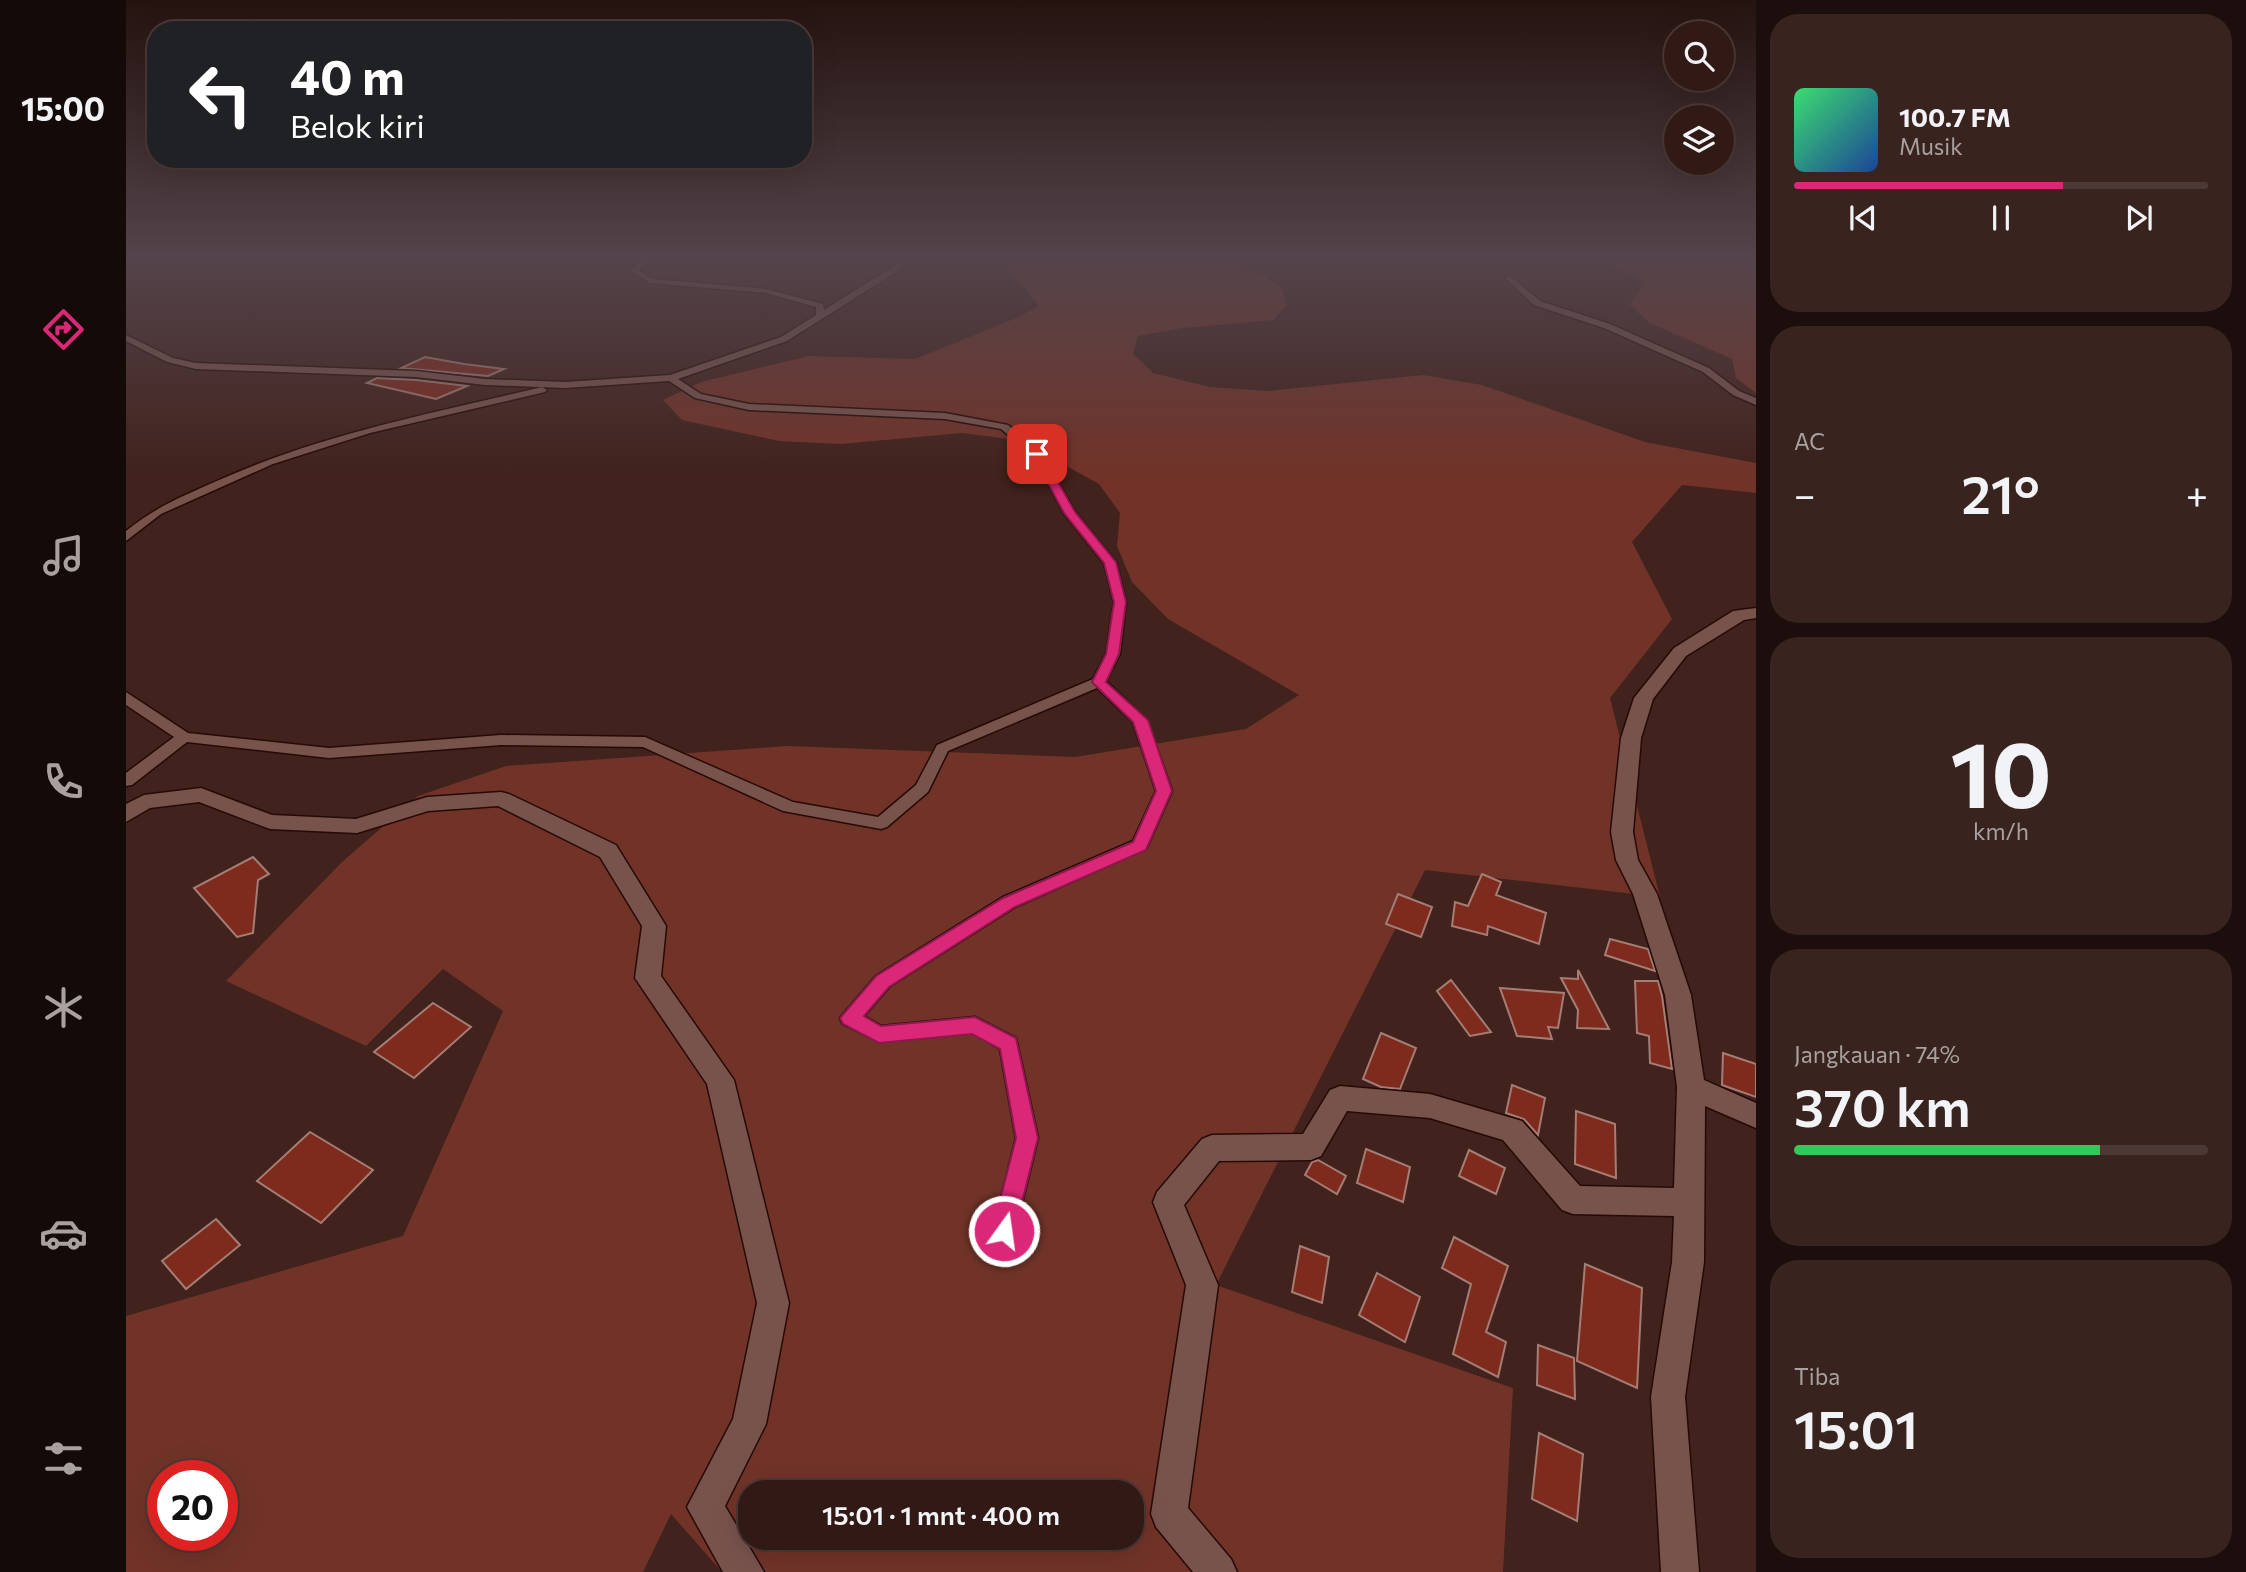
<!DOCTYPE html>
<html lang="id">
<head>
<meta charset="utf-8">
<style>
	body { margin:0; font-family:Commissioner,sans-serif; background:#39231e; color:#f1f3f6; height:100vh; display:flex; flex-direction:column; font-size:26px; white-space:nowrap }
	* { box-sizing:border-box; margin:0 }
	p { font-size:23px; color:#a8a1a0 }
	.icon { flex:none; width:38px; height:38px; fill:none; stroke:currentColor; stroke-width:2; stroke-linecap:round; stroke-linejoin:round }
	.map { position:relative; flex:1; overflow:hidden }
	.panel { display:flex; flex-direction:column; gap:14px; padding:14px; background:#1b0e0c; width:490px }
	.panel>* { flex:none }
	.guide { position:absolute; left:21px; top:21px; width:665px; height:147px; border-radius:28px; box-shadow:0 7px 28px #0002,0 0 0 2px #4c3834; background:#202124; color:#fff; overflow:hidden }
	.tools { position:absolute; left:1538px; top:21px; display:grid; gap:14px }
	.tools a { display:grid; place-items:center; width:70px; height:70px; border-radius:50%; background:#311a15; box-shadow:0 7px 28px #0002,0 0 0 2px #4c3834; font-size:35px }
	.speed { position:absolute; left:21px; top:1460px; display:flex; gap:14px; font-size:35px; font-weight:700; text-align:center }
	.speed>* { display:grid; place-content:center; width:91px; height:91px; border-radius:50%; background:#311a15; box-shadow:0 7px 28px #0002,0 0 0 2px #4c3834; line-height:1 }
	.speed .limit { border:10px solid #d22; background:#fff; color:#111 }
	.pin { position:absolute; display:grid; place-items:center; width:60px; height:60px; color:#fff; margin:-30px; border-radius:14px; box-shadow:0 4px 10px #0006 }
	.me { position:absolute; width:77px; margin:-38px; rotate:14deg; stroke-linejoin:round; filter:drop-shadow(0 0 5px #0008) }
	.turn { display:flex; align-items:center; gap:24px; height:147px; padding:0 28px; font-size:32px }
	.turn .icon { width:91px; height:91px; stroke-width:2.5 }
	.turn b { display:block; font-size:49px; line-height:60px }
	.big { font-size:52px; font-weight:600; line-height:1.1 }
	.panel .tile { flex:1; display:flex; flex-direction:column; justify-content:center; gap:10px; min-width:0; padding:0 24px; border-radius:28px; background:#39231e }
	.panel .dial { align-items:center; gap:0 }
	.dial b { font-size:91px; line-height:1 }
	.song { display:flex; align-items:center; gap:21px }
	.cover { width:84px; height:84px; border-radius:10px; background:linear-gradient(135deg,hsl(140 70% 55%),hsl(220 70% 35%)) }
	.played { height:7px; border-radius:4px; background:linear-gradient(90deg,#db2777 65%,#4c3834 65%) }
	.keys { display:flex; justify-content:space-around; direction:ltr }
	.heat { display:flex; justify-content:space-between; align-items:center; font-size:38px; direction:ltr }
	.charge { height:10px; border-radius:5px; background:linear-gradient(90deg,#34c759 74%,#4c3834 0) }
	.trip { position:absolute; left:612px; top:1480px; width:406px; height:70px; border-radius:28px; background:#311a15; box-shadow:0 7px 28px #0002,0 0 0 2px #4c3834; font-weight:600; line-height:70px; text-align:center }
	main { display:flex; flex:1; min-height:0 }
	.menu { display:flex; flex-direction:column; width:126px; justify-content:space-around; align-items:center; background:#140a08; color:#a8a1a0 }
	.menu .icon { width:49px; height:49px }
	.menu .active { color:#db2777 }
	.menu b { font-size:32px; color:#f1f3f6 }
	.map>svg:first-child { display:block }
	.green { fill:#713328; fill-rule:evenodd }
	.building { fill:#7e2a1d; stroke:#a47e76; stroke-width:2 }
	.lines { fill:none; stroke-linecap:round; stroke-linejoin:round }
	.lane-casing { stroke:#260a06; stroke-width:3 }
	.street-casing { stroke:#260a06; stroke-width:3 }
	.lane { fill:#77534c; fill-rule:evenodd }
	.street { fill:#77534c; fill-rule:evenodd }
	.route { fill:#db2777; stroke:#8e194d; stroke-width:2 }
</style>
</head>
<body>
<main>
<nav class="menu">
<b>15:00</b>
<svg class="icon active" aria-label="directions" viewBox="0 0 24 24"><path d="M12 3l9 9-9 9-9-9zM9 14v-3h6M13 9l2 2-2 2"/></svg>
<svg class="icon" aria-label="music" viewBox="0 0 24 24"><path d="M9 18V5l10-2v13"/><circle cx="6" cy="18" r="3"/><circle cx="16" cy="16" r="3"/></svg>
<svg class="icon" aria-label="phone" viewBox="0 0 24 24"><path d="M5 4h4l2 5-3 2q2 4 5 5l2-3 5 2v4C11 20 4 13 5 4z"/></svg>
<svg class="icon" aria-label="climate" viewBox="0 0 24 24"><path d="M12 3v18M4 7l16 10M4 17L20 7"/></svg>
<svg class="icon" aria-label="car" viewBox="0 0 24 24"><path d="M5 17H2v-5l4-1 3-4h7l3 4 3 1v5h-3M9 17h6M6 11h13"/><circle cx="7" cy="17" r="2"/><circle cx="17" cy="17" r="2"/></svg>
<svg class="icon" aria-label="filters" viewBox="0 0 24 24"><path d="M4 7h16M4 17h16"/><circle cx="9" cy="7" r="2"/><circle cx="15" cy="17" r="2"/></svg>
</nav>
<div class="map">
<svg width="1630" height="1572" viewBox="0 0 1630 1572">
	<rect width="100%" height="100%" fill="#41221c"/>
	<g class="green">
		<path d="M881,256H1061L1137,274L1156,289L1161,304L1148,320L1056,328L1012,336L1007,354L1027,373L1084,387L1141,391L1297,375L1356,385L1519,442L1630,463V493L1556,485L1506,542L1546,619L1484,698L1534,897L1299,870L1090,1285L1387,1388L1377,1572H596L545,1514L517,1572H0V1316L277,1236L377,1011L317,969L240,1046L100,981L216,862L292,796L380,766L662,746L949,757L1120,729L1173,695L1042,619L1006,582L991,546L994,513L973,484L893,440L836,433L714,444L653,441L556,420L537,400L575,382L683,356L789,359L888,319L913,306L877,262ZM37,1475H96V1535H37ZM625,1493H1006V1538H625Z"/>
		<polygon points="1451,256 1630,256 1630,393 1610,378 1606,359 1524,323 1504,305 1519,281 1495,268"/>
	</g>
	<g class="building">
		<polygon points="299,357 338,364 378,369 362,376 275,368"/>
		<polygon points="251,378 290,380 341,386 310,399 241,383"/>
		<polygon points="127,857 143,874 132,880 127,933 111,937 68,888"/>
		<polygon points="1356,874 1375,882 1370,895 1420,913 1413,944 1362,926 1361,935 1326,926 1329,902 1342,906"/>
		<polygon points="1272,894 1306,907 1295,937 1260,924"/>
		<polygon points="1484,939 1522,949 1529,971 1479,955"/>
		<polygon points="1452,970 1459,983 1483,1029 1451,1028 1452,1010 1435,978 1452,979"/>
		<polygon points="1325,980 1365,1032 1344,1036 1311,991"/>
		<polygon points="1509,981 1532,981 1536,996 1546,1069 1524,1063 1523,1036 1511,1033"/>
		<polygon points="1374,988 1438,993 1432,1028 1422,1027 1426,1039 1391,1036"/>
		<polygon points="307,1003 345,1027 288,1078 248,1052"/>
		<polygon points="1255,1033 1290,1048 1274,1089 1255,1087 1237,1079"/>
		<polygon points="1597,1053 1630,1064 1630,1097 1596,1085"/>
		<polygon points="1386,1085 1419,1098 1412,1135 1398,1119 1380,1113"/>
		<polygon points="1450,1111 1489,1124 1490,1178 1449,1164"/>
		<polygon points="184,1132 247,1170 195,1223 131,1181"/>
		<polygon points="1240,1149 1284,1167 1277,1202 1231,1183"/>
		<polygon points="1343,1150 1379,1168 1370,1194 1333,1176"/>
		<polygon points="1192,1160 1220,1176 1211,1194 1179,1175 1186,1162"/>
		<polygon points="90,1219 114,1245 60,1289 36,1261"/>
		<polygon points="1328,1237 1382,1266 1360,1332 1380,1342 1372,1377 1327,1354 1345,1284 1316,1268"/>
		<polygon points="1174,1246 1203,1257 1196,1303 1166,1292"/>
		<polygon points="1459,1264 1516,1288 1511,1388 1451,1361"/>
		<polygon points="1251,1273 1294,1297 1279,1342 1233,1315"/>
		<polygon points="1412,1345 1448,1358 1449,1399 1411,1385"/>
		<polygon points="1413,1433 1457,1454 1451,1521 1406,1499"/>
	</g>
	<g class="lines">
		<g class="lane-casing">
			<g id="lane">
				<polygon points="517,256 524,256 513,271 526,279 640,289 697,304 698,310 769,265 780,256 787,256 775,269 661,341 552,379 575,394 623,404 819,413 882,425 915,452 949,512 990,562 1000,602 994,654 980,681 1021,720 1046,791 1022,845 1020,849 889,907 764,986 738,1016 755,1026 849,1017 890,1038 912,1138 889,1231 886,1239 878,1242 870,1239 867,1231 890,1138 874,1049 847,1033 753,1042 717,1024 714,1018 750,976 877,897 1007,841 1030,791 1007,722 971,688 822,751 802,792 761,827 755,829 657,811 517,747 375,745 203,758 61,742 6,785 0,786 0,773 48,737 0,705 0,692 62,733 203,748 375,735 519,737 667,802 752,817 790,785 811,745 967,679 980,654 988,602 978,563 938,513 907,456 875,429 819,419 623,410 569,398 543,381 439,388 359,385 290,377 70,369 41,362 0,341 0,335 47,358 70,363 290,371 359,379 439,382 544,375 655,337 690,315 690,307 640,293 524,283 505,271"/>
				<polygon points="1383,275 1414,301 1484,324 1583,368 1613,391 1630,398 1630,405 1607,395 1577,372 1478,328 1408,305 1380,279"/>
				<path d="M416,387L421,390L419,392L244,433L147,464L35,514L0,541V531C31,506 57,496 93,480C196,434 307,413 416,387Z"/>
			</g>
		</g>
		<g class="street-casing">
			<g id="street">
				<polygon points="1630,608 1630,618 1618,620 1560,656 1527,699 1515,738 1507,832 1512,860 1531,894 1565,995 1578,1080 1630,1103 1630,1128 1579,1106 1578,1262 1559,1397 1573,1572 1535,1572 1525,1397 1546,1262 1548,1216 1447,1214 1436,1210 1377,1140 1304,1118 1221,1111 1195,1156 1185,1160 1093,1161 1058,1205 1092,1285 1062,1508 1105,1559 1111,1572 1067,1572 1030,1527 1025,1514 1060,1285 1027,1202 1031,1192 1076,1139 1086,1135 1177,1134 1204,1090 1214,1086 1304,1094 1396,1121 1454,1186 1548,1188 1551,1087 1539,995 1507,894 1490,860 1485,832 1495,738 1508,698 1548,648 1607,611"/>
				<polygon points="75,788 146,815 230,819 301,797 375,792 383,794 490,845 540,926 535,976 608,1080 663,1303 640,1424 599,1506 638,1572 597,1572 561,1507 607,1419 631,1303 581,1084 509,978 516,926 474,857 372,806 302,811 231,833 144,829 73,802 24,808 0,822 0,804 18,795"/>
			</g>
		</g>
		<use href="#lane" class="lane"/>
		<use href="#street" class="street"/>
	</g>
	<linearGradient id="sky" x2="0" y2="1"><stop stop-color="#24130f"/><stop offset="0.54" stop-color="#54444b"/><stop offset="1" stop-color="#54444b" stop-opacity="0"/></linearGradient>
	<rect width="1630" height="476" fill="url(#sky)"/>
	<polygon class="route" points="908,452 915,452 949,512 990,562 1000,602 993,654 980,682 1022,720 1046,791 1020,850 889,907 763,987 738,1016 755,1026 849,1017 890,1038 912,1138 889,1231 886,1239 878,1242 869,1239 866,1231 890,1138 874,1049 846,1034 753,1043 717,1024 714,1018 750,976 877,898 1007,842 1030,791 1007,722 966,682 980,654 988,602 978,563 938,513 906,454"/>
</svg>
<div class="tools">
<a><svg class="icon" aria-label="search" viewBox="0 0 24 24"><circle cx="10" cy="10" r="6"/><path d="M15 15l6 6"/></svg></a>
<a><svg class="icon" aria-label="layers" viewBox="0 0 24 24"><path d="M12 4l9 5-9 5-9-5zM3 14l9 5 9-5"/></svg></a>
</div>
<div class="speed"><div class="limit">20</div></div>
<div class="pin" style="left:911px;top:454px;background:#d93025"><svg class="icon" aria-label="arrive" viewBox="0 0 24 24"><path d="M6 21V4h12l-3 4 3 4H6"/></svg></div>
<svg class="me" style="left:878px;top:1231px" viewBox="-20 -20 40 40"><circle r="17" fill="#db2777" stroke="#fff" stroke-width="3"/><path d="M0-11L8 9 0 5-8 9z" fill="#fff"/></svg>
<div class="trip">15:01 · 1 mnt · 400 m</div>
<div class="guide">
<div class="turn"><svg class="icon" aria-label="left" viewBox="0 0 24 24"><path d="M17 20v-9H6M10 6l-5 5 5 5"/></svg><div><b>40 m</b>Belok kiri</div></div>
</div>
</div>
<section class="panel">
<div class="tile">
<div class="song"><i class="cover"></i><div><b>100.7 FM</b><p>Musik</p></div></div>
<div class="played"></div>
<div class="keys"><svg class="icon" aria-label="previous" viewBox="0 0 24 24"><path d="M18 5L8 12l10 7zM5 5v14"/></svg><svg class="icon" aria-label="pause" viewBox="0 0 24 24"><path d="M8 5v14M16 5v14"/></svg><svg class="icon" aria-label="next" viewBox="0 0 24 24"><path d="M6 5l10 7-10 7zM19 5v14"/></svg></div>
</div>
<div class="tile"><p>AC</p>
<div class="heat"><a>−</a><b class="big">21°</b><a>+</a></div>
</div>
<div class="tile dial"><b>10</b><p>km/h</p></div>
<div class="tile"><p>Jangkauan · 74%</p><b class="big">370 km</b><div class="charge"></div></div>
<div class="tile"><p>Tiba</p><b class="big">15:01</b></div>
</section>
</main>
</body>
</html>
